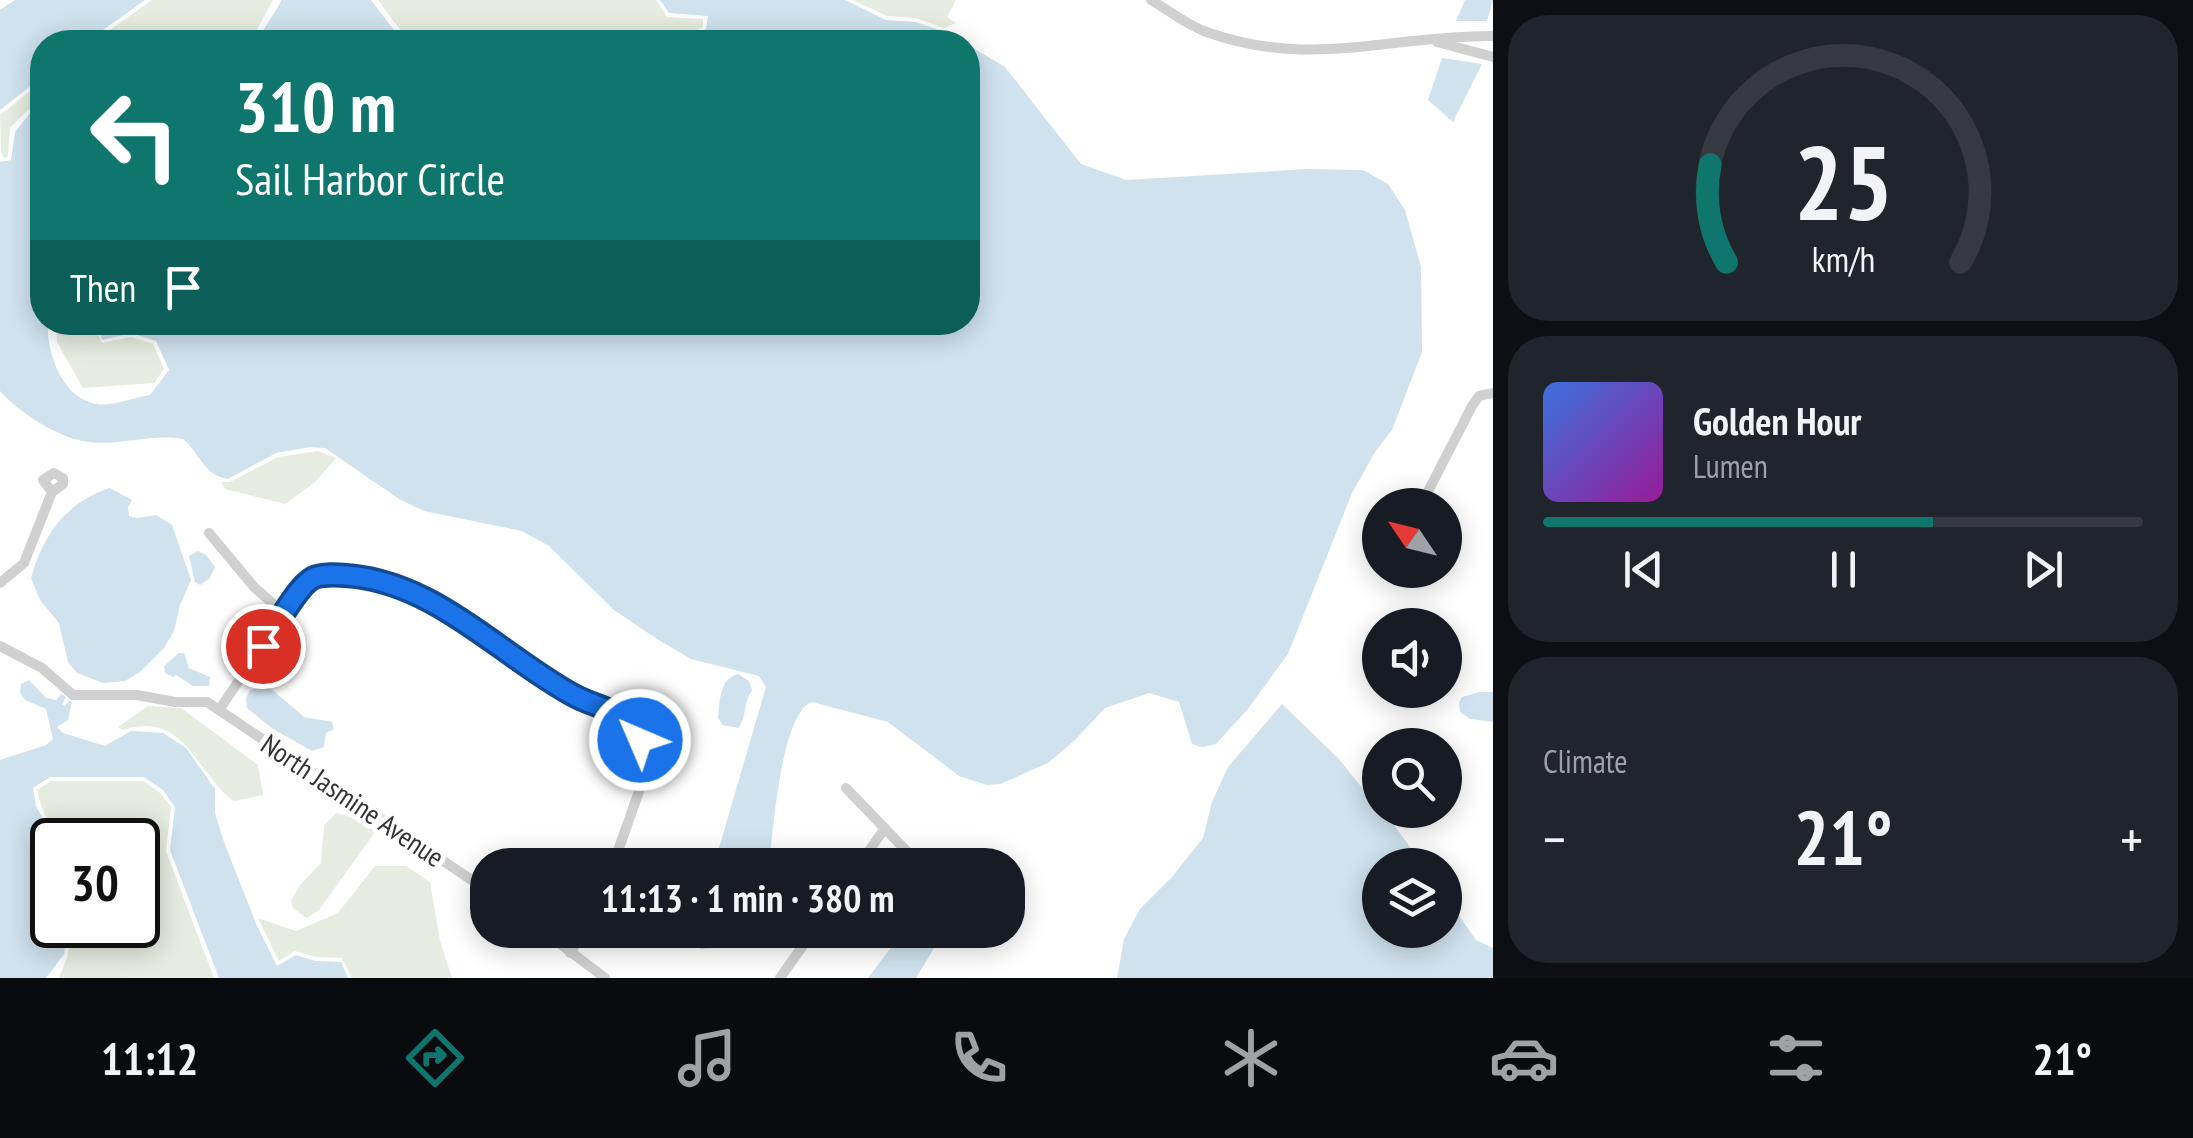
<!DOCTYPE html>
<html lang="en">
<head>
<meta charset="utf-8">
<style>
	body { margin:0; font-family:"PT Sans Narrow",sans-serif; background:#20242c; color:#f1f3f6; height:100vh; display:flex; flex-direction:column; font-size:38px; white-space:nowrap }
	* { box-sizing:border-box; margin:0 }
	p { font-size:32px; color:#9ea1a6 }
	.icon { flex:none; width:55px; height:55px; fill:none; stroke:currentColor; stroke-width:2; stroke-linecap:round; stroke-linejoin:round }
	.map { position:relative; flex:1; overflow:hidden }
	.side { display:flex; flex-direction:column; gap:15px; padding:15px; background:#0d0f14; width:700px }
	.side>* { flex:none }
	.top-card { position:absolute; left:30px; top:30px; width:950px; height:305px; border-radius:40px; box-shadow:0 5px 25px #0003; background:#0f766e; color:#fff; overflow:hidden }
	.needle { width:65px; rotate:305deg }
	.buttons { position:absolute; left:1362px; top:488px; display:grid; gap:20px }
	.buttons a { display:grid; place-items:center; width:100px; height:100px; border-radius:50%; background:#171b24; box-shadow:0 5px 25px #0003; font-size:50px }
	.speed { position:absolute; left:30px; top:818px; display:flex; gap:20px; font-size:50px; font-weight:700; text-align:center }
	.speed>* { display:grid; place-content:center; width:130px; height:130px; border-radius:50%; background:#171b24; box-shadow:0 5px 25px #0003; line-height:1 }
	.speed .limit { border:5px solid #111; border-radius:15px; background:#fff; color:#111 }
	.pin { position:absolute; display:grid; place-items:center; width:85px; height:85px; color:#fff; margin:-42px; border:5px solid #fff; border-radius:50%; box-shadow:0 2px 10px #0007 }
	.me { position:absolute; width:110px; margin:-55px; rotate:315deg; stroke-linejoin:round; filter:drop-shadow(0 0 8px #0008) }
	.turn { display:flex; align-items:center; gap:35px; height:210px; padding:0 40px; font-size:45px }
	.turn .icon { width:130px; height:130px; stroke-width:2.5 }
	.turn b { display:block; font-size:70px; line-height:85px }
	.then { display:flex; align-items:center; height:95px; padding:0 40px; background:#0003; gap:20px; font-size:38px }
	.big { font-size:75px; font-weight:600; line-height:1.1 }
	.side .card { flex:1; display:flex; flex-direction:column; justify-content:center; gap:15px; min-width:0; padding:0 35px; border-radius:40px; background:#20242c }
	.side .dial { align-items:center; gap:0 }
	.dial svg { height:260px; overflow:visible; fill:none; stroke:#363941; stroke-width:7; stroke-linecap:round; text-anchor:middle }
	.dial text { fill:#f1f3f6; stroke:none }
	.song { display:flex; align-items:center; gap:30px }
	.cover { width:120px; height:120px; border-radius:15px; background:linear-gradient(135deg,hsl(220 70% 55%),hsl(300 70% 35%)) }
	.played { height:10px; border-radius:5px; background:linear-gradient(90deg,#0f766e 65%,#363941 65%) }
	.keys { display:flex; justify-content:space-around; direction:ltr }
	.heat { display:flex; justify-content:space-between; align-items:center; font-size:55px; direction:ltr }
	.trip { position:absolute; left:470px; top:848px; width:555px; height:100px; border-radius:40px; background:#171b24; box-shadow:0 5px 25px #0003; font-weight:600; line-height:100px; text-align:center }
	.tabs { display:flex; height:160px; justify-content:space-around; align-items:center; background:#090b0e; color:#9ea1a6 }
	.tabs .icon { width:70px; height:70px }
	.tabs .active { color:#0f766e }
	.tabs b { font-size:45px; color:#f1f3f6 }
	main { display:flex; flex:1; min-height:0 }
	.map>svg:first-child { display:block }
	.green { fill:#e6ecdf }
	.water { fill:#cfe2ee }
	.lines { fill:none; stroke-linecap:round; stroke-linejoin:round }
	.street { stroke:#d0d0d0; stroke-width:10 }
	.route-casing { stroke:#114b97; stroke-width:25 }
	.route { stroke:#1a73e8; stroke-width:18 }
	.labels { text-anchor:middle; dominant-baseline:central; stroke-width:10; stroke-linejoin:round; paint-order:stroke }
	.street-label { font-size:28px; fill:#333; stroke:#fff }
</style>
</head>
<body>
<main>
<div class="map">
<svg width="1493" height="978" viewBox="0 0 1493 978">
	<rect width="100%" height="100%" fill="#fff"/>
	<g class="green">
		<polygon points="152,0 273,0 250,42 93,42"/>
		<polygon points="378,0 656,0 667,17 703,19 703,27 674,42 409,42"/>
		<polygon points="853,0 956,0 947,17 956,23 944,28 916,18 887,16"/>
		<polygon points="42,82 42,112 29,109 10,128 8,157 4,158 1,152 0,115"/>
		<polygon points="56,323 93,323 102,343 131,337 153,344 164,369 154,383 83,388 57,342"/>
		<polygon points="318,451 336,458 314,483 285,504 225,489 221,482 230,482 278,457"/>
		<path d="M148,706L181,708L258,765L263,795L234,801C197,776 186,709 123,730L118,727Z"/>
		<path d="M51,781H143L160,793L171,807L166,851L214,978H59L68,955L72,925H138V840H63C49,826 41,809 37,790Z"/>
		<polygon points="337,813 364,822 375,832 319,910 307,918 293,908 291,901 300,885 321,863 324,825"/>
		<polygon points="375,866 406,866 430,882 440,941 452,978 352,978 342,958 315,957 295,951 279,961 258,918 296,931 338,913"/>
	</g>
	<g class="water">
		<polygon points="15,0 145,0 86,42 42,42 42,77 0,110 0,10"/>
		<polygon points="282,0 371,0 403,42 256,42"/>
		<polygon points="660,0 845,0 886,20 916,22 942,31 963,42 683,42 706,29 708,16 669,13"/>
		<polygon points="1465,0 1493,0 1487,21 1456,21"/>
		<path d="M968,45L1005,67L1081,164L1126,180L1307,169L1363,170L1388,184L1405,210L1421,267L1422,352L1392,430L1375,452L1352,493L1288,654L1247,710L1216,744L1202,747L1192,744L1179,702L1149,693L1105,708L1075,740L1048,763L1000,784L987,785L959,776L888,722L812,702C781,712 773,833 769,865H714L766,687L759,676L691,659L657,639L614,610L549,546L522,531L424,511L399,499L325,448L310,447L276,453L228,479C203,475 200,453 183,439C151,433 119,446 88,442C59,438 19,413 0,391V162L11,160L15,132L31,112L42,116V322L48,323C46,352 62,398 96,404C111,407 135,397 150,395L169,370L156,341L131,333L102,340L97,323L968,322Z"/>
		<polygon points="1442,58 1482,64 1453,122 1428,100"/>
		<path d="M110,488L132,500L128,507L129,516L137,518L156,515L172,525L191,580L180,605L174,631L164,648L140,672L125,681L103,683L77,673L68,662L59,623L40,600L31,578C43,535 66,502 110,488Z"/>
		<polygon points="198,551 206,555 215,567 210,578 200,585 195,582 189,556"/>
		<polygon points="179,653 184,653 189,668 210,677 209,686 193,686 176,675 173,677 165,673 164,666"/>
		<path d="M738,674L749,681L752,690C743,703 747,717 738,728L723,725L718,718C720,701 719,679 738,674Z"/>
		<polygon points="29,680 46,698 56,700 61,694 66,697 62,704 65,706 69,701 72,702 68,720 57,727 63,733 105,746 131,731 149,732 163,733 186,748 215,789 215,813 224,842 257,926 277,966 296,955 315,961 341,962 348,978 219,978 170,850 175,807 163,790 144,777 50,777 33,788 36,806 54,840 52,925 68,925 64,954 46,978 0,978 0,760 46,745 53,739 46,709 25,700 20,693 21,684"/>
		<polygon points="269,687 304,717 332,722 334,729 326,733 324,747 312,751 273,729 247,708 246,698 250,690"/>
		<polygon points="1480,692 1493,692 1493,722 1470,719 1460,712 1459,702 1462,697"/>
		<polygon points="1282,704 1338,758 1380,810 1383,810 1423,865 1380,865 1380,930 1445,930 1445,896 1476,940 1493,948 1493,978 1117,978 1124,939 1140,909 1171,878 1203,838 1212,802 1228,767"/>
		<polygon points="686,930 734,930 715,948 701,949 683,935"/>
		<polygon points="904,930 945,930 916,978 868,978"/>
	</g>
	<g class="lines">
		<g class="street">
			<path d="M1151,0C1168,10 1186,24 1204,31C1308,70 1390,35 1493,36"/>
			<polyline points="1437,42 1493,57"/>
			<polyline points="1421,505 1472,406 1479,396 1493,393"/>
			<polyline points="209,533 254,587 285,614"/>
			<polyline points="0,583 24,563 52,492 63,484 63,478 54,473 43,480 52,492"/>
			<polyline points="0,646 42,668 73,695 137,695 175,702 207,702 488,891"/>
			<path d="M219,710L297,595L313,578C355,571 392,582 429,600L576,696L609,707L635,728L644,755L643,780L613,865"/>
			<polyline points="846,788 919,864"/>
			<polyline points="859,865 885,828"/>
			<polyline points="542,930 605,978"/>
			<polyline points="570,953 585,930"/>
			<polyline points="780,978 814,930"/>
		</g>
	</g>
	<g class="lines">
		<g class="route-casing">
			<path id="route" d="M263,646C274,630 297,586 313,578C324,573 340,575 352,576C438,585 500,655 573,695C600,710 626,708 640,740"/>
		</g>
		<use href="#route" class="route"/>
	</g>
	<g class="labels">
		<g class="street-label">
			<text transform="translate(353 800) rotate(34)">North Jasmine Avenue</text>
		</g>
	</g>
</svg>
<div class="buttons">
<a><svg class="needle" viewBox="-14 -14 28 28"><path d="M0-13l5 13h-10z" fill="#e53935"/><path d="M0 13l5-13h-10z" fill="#9ea1a6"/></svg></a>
<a><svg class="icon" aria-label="sound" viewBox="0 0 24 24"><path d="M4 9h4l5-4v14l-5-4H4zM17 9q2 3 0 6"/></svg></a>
<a><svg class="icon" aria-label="search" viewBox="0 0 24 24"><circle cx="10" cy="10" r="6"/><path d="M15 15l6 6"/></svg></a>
<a><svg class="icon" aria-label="layers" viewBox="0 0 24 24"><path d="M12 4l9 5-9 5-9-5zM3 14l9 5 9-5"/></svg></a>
</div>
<div class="speed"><div class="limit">30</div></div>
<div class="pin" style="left:263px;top:646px;background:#d93025"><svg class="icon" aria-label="arrive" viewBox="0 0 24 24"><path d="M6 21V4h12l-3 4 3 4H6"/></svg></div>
<svg class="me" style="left:640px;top:740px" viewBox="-20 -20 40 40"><circle r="17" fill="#1a73e8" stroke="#fff" stroke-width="3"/><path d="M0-11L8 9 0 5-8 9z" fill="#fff"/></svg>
<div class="trip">11:13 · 1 min · 380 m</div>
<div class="top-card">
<div class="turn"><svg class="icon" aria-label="left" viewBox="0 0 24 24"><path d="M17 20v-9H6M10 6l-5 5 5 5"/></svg><div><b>310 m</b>Sail Harbor Circle</div></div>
<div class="then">Then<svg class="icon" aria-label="arrive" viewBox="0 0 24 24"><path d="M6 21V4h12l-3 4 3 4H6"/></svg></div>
</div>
</div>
<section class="side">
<div class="card dial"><svg viewBox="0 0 100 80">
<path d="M14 69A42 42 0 1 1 86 69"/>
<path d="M14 69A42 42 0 0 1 9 39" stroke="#0f766e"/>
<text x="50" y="56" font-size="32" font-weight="700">25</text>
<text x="50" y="72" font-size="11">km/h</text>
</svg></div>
<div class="card">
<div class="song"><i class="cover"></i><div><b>Golden Hour</b><p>Lumen</p></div></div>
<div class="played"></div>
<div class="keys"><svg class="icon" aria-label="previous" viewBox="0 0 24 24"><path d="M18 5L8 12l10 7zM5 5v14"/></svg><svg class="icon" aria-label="pause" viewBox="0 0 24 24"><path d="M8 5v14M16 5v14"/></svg><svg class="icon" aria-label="next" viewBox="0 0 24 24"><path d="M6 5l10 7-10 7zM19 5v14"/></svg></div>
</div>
<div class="card"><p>Climate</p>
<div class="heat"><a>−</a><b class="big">21°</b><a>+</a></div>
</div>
</section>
</main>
<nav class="tabs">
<b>11:12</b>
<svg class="icon active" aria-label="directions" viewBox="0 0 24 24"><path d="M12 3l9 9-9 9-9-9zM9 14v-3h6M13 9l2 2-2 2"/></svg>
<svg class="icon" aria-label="music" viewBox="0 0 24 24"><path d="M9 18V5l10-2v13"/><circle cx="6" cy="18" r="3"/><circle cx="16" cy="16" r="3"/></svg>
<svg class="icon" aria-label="phone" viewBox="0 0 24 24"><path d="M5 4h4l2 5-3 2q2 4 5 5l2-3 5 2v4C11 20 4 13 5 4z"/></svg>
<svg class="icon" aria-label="climate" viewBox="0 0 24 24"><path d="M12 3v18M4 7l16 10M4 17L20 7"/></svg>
<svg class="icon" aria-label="car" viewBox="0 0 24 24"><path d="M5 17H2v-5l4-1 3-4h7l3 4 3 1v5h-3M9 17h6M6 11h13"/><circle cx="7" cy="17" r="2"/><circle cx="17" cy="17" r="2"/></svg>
<svg class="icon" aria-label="filters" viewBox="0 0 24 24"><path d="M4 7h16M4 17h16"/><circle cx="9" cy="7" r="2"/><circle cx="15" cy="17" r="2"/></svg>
<b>21°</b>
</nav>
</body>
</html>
